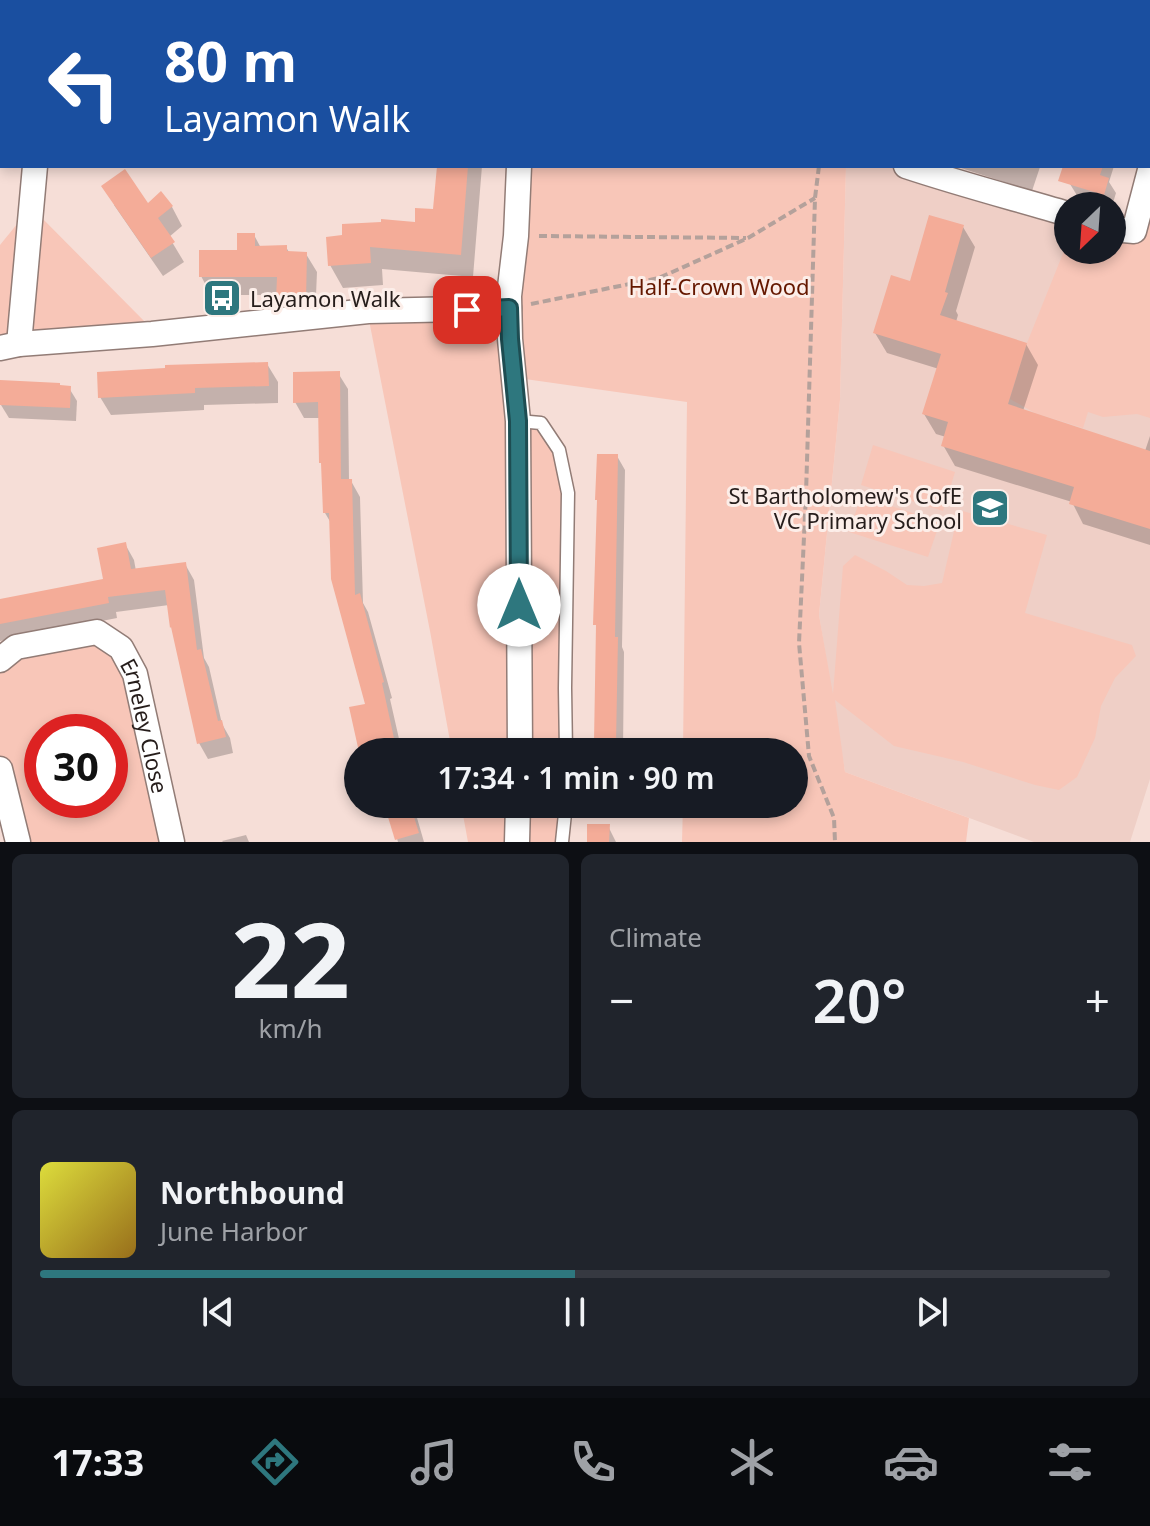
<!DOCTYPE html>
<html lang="en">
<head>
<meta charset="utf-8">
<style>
	body { margin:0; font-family:"Noto Sans",sans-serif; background:#20242c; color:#f1f3f6; height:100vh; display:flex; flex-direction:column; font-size:30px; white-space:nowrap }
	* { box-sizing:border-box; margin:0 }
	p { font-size:26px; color:#9ea1a6 }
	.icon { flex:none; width:44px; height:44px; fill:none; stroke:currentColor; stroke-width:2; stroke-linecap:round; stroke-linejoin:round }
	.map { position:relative; height:842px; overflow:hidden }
	.side { display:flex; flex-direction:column; gap:12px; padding:12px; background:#0d0f14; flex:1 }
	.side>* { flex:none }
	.banner { position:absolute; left:0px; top:0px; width:1150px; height:168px; box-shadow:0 4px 12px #0003; background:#1a4fa0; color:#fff; overflow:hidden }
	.needle { width:52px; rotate:205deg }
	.fabs { position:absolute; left:1054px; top:192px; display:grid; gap:16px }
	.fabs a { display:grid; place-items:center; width:72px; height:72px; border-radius:50%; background:#171b24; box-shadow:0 4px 12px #0003; font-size:40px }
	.speed { position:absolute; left:24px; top:714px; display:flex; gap:16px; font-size:40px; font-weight:700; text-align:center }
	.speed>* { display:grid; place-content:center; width:104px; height:104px; border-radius:50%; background:#171b24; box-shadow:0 4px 12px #0003; line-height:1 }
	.speed .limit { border:12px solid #d22; background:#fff; color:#111 }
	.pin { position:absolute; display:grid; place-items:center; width:68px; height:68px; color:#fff; margin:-34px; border-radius:16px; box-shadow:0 4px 12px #0006 }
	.me { position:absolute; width:88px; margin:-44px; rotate:0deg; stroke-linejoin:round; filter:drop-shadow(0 0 6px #0008) }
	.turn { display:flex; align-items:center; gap:28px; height:168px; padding:0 32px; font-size:36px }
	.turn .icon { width:104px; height:104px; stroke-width:2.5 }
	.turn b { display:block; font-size:56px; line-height:68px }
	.big { font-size:60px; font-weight:600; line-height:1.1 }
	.side .tile { flex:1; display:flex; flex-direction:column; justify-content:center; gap:12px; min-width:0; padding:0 28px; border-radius:12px; background:#20242c }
	.side .dial { align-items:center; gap:0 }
	.dial b { font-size:104px; line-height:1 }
	.song { display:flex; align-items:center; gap:24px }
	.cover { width:96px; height:96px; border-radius:12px; background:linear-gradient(135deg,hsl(60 70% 55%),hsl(40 70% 35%)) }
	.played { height:8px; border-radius:4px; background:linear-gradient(90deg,#2e777e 50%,#363941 50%) }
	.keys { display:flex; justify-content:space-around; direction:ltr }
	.heat { display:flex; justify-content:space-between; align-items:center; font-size:44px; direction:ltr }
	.side .tiles { flex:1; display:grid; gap:12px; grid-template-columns:1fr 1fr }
	.tile:last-child { grid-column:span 2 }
	.trip { position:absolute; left:344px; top:738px; width:464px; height:80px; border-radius:40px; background:#171b24; box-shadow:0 4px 12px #0003; font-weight:600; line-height:80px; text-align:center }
	.tabs { display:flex; height:128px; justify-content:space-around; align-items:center; background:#090b0e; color:#9ea1a6 }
	.tabs .icon { width:56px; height:56px }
	.tabs .selected { color:#2e777e }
	.tabs b { font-size:36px; color:#f1f3f6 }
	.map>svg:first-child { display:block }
	.built { fill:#efcfc6 }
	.green { fill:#f8c6b8; fill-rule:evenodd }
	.shadow { fill:#0003 }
	.building { fill:#f4ac98 }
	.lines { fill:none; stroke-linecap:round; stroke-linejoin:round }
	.lane-casing { stroke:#927c76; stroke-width:15 }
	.street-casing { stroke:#927c76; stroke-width:27 }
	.path { stroke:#b4a19b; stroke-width:4; stroke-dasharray:8 4; stroke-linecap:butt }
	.lane { stroke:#fff; stroke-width:12 }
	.street { stroke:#fff; stroke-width:24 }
	.route-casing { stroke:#1e4d52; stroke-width:20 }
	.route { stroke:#2e777e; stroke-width:14 }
	.labels { text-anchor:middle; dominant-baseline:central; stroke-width:6; stroke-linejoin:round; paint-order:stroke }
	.park-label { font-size:22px; fill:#651800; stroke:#fceee9 }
	.poi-label { font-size:22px; fill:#261d1b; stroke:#fceee9; text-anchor:start }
	.street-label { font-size:22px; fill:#261d1b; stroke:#fceee9 }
</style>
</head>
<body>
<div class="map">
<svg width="1150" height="842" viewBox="0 0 1150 842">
	<rect width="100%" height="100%" fill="#f6ded7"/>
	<polygon class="built" points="846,166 906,166 1068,214 1068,250 1112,250 1134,230 1150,170 1150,779 1130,842 1034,842 845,772 819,615 840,400"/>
	<g class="green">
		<polygon points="519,166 846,166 840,400 819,615 833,694 843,566 855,555 886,571 907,585 924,586 942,583 959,510 1047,535 1025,613 1132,645 1136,656 1115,678 1101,706 1095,738 1077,777 1059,790 1035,785 963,762 894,746 835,700 845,772 969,818 966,842 682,842 683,804 794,804 794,752 683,752 687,402 518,378 518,420 541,423 559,450 568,493 566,752 452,752 430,631 368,315 509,308"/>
		<polygon points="1150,170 1150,418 1137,414 1103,417 1088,412 1083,428 1035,413 1010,399 1027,343 1068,241 1068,250 1112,250 1112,229 1134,230"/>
		<polygon points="31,207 151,328 0,347 0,245"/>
		<polygon points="873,445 955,472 943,511 861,485"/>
		<polygon points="861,496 940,522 928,557 849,532"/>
		<path d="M97,632L121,648L172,842H18L0,769V660ZM42,732H110V800H42Z"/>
		<polygon points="461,804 566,804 562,842 468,842"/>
	</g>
	<g class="shadow">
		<polygon points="335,0 390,0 390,2 334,2"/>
		<polygon points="426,0 500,0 500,2 425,2"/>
		<rect x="593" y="0" width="33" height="2"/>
		<polygon points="859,0 896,0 896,2 860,2"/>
		<polygon points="928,0 993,0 992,2 927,2"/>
		<polygon points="1016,0 1053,0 1051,2 1019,2"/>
		<polygon points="1148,41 1150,44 1150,72 1148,74"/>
		<polygon points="439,166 482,166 473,277 382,269 383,285 343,288 330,265 417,224 435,211"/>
		<polygon points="955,166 1040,166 1040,167 1032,191"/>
		<polygon points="1075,166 1114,166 1109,182 1116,193 1112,206 1078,197 1070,184"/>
		<polygon points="161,194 172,207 182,226 169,237 184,262 163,276 114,205 148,206"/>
		<polygon points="963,227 975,247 956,311 958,315 956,322 1026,344 1038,365 1023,411 1145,451 1150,436 1150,545 1083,524 1072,502 955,466 943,445 946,437 936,434 924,414 939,369 887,353 875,333 911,283"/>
		<polygon points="254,235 261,248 286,247 290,254 306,254 317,272 315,319 288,318 278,299 278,295 211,295 201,276 238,252"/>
		<polygon points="267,364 278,382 278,403 204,405 204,410 111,415 100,397"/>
		<polygon points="338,373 348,389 349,481 351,481 360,497 363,603 368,612 392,698 390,699 402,752 361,752 367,705 331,523 325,513 320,418 304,418 295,402"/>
		<polygon points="69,388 77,401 76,421 9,418 1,405"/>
		<polygon points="617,456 625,470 622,647 624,652 623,752 597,752 598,629 596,624"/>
		<polygon points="125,544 134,560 136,571 185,564 194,580 204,658 209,667 222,724 230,738 233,753 208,759 199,743 169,605 116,612 117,618 0,641 0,601 106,580"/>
		<polygon points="387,804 413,804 424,842 398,842"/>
		<polygon points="598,804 622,804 622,814 603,814"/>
		<polygon points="608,826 616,842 589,842"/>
		<polygon points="246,835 249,842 223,842 222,841"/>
	</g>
	<g class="building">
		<polygon points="437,166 468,166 461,255 370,247 371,263 328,266 326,237 342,235 342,224 381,222 381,219 415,222 415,208 433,209"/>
		<polygon points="1063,166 1103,166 1100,175 1109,178 1104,195 1058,181"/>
		<polygon points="125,169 148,203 161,191 173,206 158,218 175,242 151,258 101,186"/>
		<polygon points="929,215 964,225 945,292 948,293 940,315 1027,343 1008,404 1150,451 1150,529 1069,504 1074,487 941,446 948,422 922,414 941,354 873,333 891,275 910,281"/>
		<polygon points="237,233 255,233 255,246 287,245 287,251 307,252 306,301 276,300 277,277 199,277 199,250 237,250"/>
		<polygon points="268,362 269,386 195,388 195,393 98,398 97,372 165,368 165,365"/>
		<polygon points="340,371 341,479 352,479 355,595 360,593 384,682 382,683 397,752 359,752 349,707 365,704 331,579 329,513 323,513 321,463 319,463 318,402 293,403 293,372"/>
		<polygon points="0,380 60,383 60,385 71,386 70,408 0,405"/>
		<polygon points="597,454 618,454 615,637 618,637 616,743 594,742 596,625 593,625 597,500 595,500"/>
		<polygon points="126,542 131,569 186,562 197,650 201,649 218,721 222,720 226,737 197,744 171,627 170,628 165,590 108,597 109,603 0,624 0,599 103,579 97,548"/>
		<polygon points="384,804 410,804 419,833 395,840"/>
		<polygon points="587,824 610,824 609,842 587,842"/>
	</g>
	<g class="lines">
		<g class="lane-casing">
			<g id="lane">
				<polyline points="571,2 571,0"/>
				<polyline points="518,421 541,423 559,450 568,493 565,688 566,752"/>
				<polyline points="562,842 566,804"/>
			</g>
		</g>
		<g class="street-casing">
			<g id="street">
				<polyline points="1000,0 1000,2"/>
				<polyline points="50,2 50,0"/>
				<polyline points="525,2 525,0"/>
				<polyline points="837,2 838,0"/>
				<polyline points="519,166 516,236 509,296 510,339 518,421 520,752"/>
				<path d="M906,166C960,184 1014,198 1068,214"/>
				<polyline points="1112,229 1134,231 1150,170"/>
				<polyline points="19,344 35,166"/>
				<polyline points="0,348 19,344 152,334 368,311 509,308"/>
				<path id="s1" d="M0,660L16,647L97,632L121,648L135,674L172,842"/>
				<polyline points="0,769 18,842"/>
				<polyline points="517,842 518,804"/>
			</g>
		</g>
		<g class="path">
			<polyline points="1148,96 1150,97"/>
			<polyline points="819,166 815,198 806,494 799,643 809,756 834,818 835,842"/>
			<polyline points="539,236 746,238"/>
			<polyline points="531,304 659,278 748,238 815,198"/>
		</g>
		<use href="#lane" class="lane"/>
		<use href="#street" class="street"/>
	</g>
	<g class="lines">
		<g class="route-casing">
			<polyline id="route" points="467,310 509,308 510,339 518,421 519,605"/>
		</g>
		<use href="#route" class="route"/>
	</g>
	<defs>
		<g id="bus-square" transform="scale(2)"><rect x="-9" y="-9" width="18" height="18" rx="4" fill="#2e777e" stroke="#fceee9"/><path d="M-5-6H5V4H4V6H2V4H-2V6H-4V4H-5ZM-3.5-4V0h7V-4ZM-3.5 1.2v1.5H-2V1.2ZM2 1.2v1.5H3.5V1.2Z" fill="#fff"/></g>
		<g id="school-square" transform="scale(2)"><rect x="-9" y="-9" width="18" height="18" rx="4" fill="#2e777e" stroke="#fceee9"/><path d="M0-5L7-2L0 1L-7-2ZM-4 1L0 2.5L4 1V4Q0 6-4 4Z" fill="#fff"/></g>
	</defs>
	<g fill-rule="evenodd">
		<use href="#bus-square" x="222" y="298"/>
		<use href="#school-square" x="990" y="508"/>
	</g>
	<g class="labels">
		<g class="park-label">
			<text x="719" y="286">Half-Crown Wood</text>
		</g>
		<g class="poi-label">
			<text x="250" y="298">Layamon Walk</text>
			<text x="962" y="495" text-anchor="end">St Bartholomew's CofE<tspan x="962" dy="25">VC Primary School</tspan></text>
		</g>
		<g class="street-label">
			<text stroke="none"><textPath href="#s1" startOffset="214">Erneley Close</textPath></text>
		</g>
	</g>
</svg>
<div class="fabs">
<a><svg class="needle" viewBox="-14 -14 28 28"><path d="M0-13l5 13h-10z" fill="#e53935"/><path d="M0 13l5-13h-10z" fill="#9ea1a6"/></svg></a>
</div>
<div class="speed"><div class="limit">30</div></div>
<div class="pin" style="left:467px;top:310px;background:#d93025"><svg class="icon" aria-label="arrive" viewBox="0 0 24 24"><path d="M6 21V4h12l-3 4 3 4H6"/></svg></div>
<svg class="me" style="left:519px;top:605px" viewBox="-20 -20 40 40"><circle r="19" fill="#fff"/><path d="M0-13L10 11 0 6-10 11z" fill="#2e777e"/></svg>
<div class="trip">17:34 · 1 min · 90 m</div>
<div class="banner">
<div class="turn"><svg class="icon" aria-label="left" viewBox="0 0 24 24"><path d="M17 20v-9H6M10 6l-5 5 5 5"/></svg><div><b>80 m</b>Layamon Walk</div></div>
</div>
</div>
<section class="side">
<div class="tiles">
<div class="tile dial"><b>22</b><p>km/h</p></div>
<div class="tile"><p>Climate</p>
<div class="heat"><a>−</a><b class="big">20°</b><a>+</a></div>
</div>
<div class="tile">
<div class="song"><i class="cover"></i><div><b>Northbound</b><p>June Harbor</p></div></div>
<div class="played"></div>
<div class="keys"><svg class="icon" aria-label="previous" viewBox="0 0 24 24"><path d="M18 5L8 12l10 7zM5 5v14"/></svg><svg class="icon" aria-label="pause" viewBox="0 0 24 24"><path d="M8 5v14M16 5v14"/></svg><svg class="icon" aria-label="next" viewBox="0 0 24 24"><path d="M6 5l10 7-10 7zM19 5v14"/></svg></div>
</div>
</div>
</section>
<nav class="tabs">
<b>17:33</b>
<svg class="icon selected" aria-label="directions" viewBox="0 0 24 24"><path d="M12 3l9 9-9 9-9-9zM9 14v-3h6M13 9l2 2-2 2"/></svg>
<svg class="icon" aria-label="music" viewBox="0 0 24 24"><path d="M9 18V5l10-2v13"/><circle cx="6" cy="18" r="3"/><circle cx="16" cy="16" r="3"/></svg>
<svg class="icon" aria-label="phone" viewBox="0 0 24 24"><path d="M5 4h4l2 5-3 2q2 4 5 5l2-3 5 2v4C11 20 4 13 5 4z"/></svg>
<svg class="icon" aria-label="climate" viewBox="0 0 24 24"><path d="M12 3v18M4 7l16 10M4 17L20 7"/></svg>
<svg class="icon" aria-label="car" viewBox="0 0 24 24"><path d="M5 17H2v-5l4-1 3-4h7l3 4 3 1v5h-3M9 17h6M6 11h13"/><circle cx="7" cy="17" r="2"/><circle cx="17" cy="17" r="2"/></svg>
<svg class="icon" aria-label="filters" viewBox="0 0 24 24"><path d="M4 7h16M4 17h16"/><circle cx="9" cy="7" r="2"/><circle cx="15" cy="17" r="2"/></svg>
</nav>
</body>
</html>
